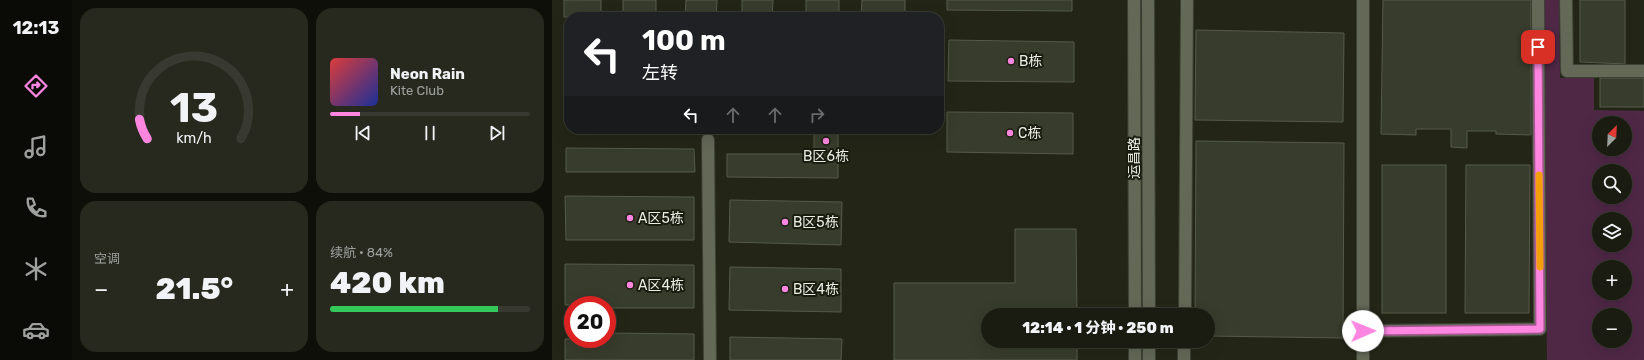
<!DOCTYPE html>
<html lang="zh">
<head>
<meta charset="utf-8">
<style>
	body { margin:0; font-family:Rubik,"Noto Sans SC",sans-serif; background:#27291f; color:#f1f3f6; height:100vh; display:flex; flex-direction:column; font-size:15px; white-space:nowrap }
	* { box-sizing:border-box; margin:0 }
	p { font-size:13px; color:#9fa19f }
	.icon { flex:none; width:22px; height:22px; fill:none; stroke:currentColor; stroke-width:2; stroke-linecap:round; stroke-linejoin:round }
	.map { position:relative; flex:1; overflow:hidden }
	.details { display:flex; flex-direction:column; gap:8px; padding:8px; background:#0e0f09; width:480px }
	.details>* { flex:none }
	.guide { position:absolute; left:12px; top:12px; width:380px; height:122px; border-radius:16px; box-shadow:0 4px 16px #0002,0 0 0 1px #383a31; background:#202124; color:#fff; overflow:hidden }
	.needle { width:26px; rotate:24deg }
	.controls { position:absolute; left:1040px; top:116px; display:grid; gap:8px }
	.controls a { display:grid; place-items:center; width:40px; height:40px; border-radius:50%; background:#1a1c11; box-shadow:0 4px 16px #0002,0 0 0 1px #383a31; font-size:20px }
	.speed { position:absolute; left:12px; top:296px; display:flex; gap:8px; font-size:20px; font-weight:700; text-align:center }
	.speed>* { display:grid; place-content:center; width:52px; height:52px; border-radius:50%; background:#1a1c11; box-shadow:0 4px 16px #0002,0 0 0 1px #383a31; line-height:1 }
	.speed .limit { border:6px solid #d22; background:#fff; color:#111 }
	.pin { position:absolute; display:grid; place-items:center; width:34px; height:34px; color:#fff; margin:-17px; border-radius:8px; box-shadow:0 2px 6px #0006 }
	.me { position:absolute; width:44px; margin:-22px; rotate:89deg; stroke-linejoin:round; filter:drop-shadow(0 0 3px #0008) }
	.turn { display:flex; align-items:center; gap:14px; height:84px; padding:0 12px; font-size:18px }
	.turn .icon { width:52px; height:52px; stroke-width:2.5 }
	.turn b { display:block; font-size:28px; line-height:34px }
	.lanes { display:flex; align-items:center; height:38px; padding:0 12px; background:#0003; justify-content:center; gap:20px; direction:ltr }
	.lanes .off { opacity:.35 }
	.big { font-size:30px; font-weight:800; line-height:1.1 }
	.details .card { flex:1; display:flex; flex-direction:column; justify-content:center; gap:6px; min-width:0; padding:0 14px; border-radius:16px; background:#27291f }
	.details .dial { align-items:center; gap:0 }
	.dial svg { height:104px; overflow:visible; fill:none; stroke:#383a31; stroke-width:7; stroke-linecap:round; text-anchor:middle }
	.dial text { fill:#f1f3f6; stroke:none }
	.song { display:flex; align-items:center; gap:12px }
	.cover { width:48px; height:48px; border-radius:6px; background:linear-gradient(135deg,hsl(0 70% 55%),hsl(230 70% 35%)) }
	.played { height:4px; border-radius:2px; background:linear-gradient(90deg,#fe86e1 15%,#383a31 15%) }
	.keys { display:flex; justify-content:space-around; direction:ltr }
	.heat { display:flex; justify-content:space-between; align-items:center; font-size:22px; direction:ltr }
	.charge { height:6px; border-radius:3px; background:linear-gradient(90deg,#34c759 84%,#383a31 0) }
	.details .tiles { flex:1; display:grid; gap:8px; grid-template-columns:repeat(2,1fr) }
	.trip { position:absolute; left:429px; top:308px; width:234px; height:40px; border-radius:20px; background:#1a1c11; box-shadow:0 4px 16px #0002,0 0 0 1px #383a31; font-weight:800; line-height:40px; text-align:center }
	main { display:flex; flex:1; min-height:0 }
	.menu { display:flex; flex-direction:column; width:72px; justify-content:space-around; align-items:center; background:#0a0b07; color:#9fa19f }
	.menu .icon { width:28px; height:28px }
	.menu .selected { color:#fe86e1 }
	.menu b { font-size:18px; color:#f1f3f6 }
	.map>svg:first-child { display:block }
	.green { fill:#4f2846; fill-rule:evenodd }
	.building { fill:#383c2c; stroke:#565a49 }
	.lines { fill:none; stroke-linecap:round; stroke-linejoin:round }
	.minor-casing { stroke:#3d4034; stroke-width:14 }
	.minor { stroke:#646857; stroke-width:12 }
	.route-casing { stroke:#a55792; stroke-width:10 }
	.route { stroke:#fe86e1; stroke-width:7 }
	.slow { stroke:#f59e0b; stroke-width:7 }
	.poi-dot { fill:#fe86e1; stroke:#191c0e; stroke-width:1.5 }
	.labels { text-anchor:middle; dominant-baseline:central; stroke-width:4; stroke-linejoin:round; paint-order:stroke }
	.poi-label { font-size:14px; fill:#eaede3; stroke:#191c0e; text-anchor:start }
	.street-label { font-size:14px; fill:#eaede3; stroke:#191c0e }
</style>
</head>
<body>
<main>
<nav class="menu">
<b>12:13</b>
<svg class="icon selected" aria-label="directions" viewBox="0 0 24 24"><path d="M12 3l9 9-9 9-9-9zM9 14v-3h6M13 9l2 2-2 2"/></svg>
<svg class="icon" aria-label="music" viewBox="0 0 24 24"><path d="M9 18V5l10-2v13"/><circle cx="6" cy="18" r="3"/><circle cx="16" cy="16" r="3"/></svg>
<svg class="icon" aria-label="phone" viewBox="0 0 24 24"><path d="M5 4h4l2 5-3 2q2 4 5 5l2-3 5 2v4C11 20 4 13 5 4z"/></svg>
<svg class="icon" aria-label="climate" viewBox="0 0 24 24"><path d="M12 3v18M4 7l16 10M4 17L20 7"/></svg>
<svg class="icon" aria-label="car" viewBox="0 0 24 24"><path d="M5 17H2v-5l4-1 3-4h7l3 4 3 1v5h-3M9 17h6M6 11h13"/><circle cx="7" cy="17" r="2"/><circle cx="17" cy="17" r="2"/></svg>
</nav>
<section class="details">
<div class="tiles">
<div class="card dial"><svg viewBox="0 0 100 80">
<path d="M14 69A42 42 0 1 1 86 69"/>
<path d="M14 69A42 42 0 0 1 8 54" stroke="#fe86e1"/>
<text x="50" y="56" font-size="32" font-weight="700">13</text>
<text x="50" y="72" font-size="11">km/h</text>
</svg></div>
<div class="card">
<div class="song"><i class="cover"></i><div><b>Neon Rain</b><p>Kite Club</p></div></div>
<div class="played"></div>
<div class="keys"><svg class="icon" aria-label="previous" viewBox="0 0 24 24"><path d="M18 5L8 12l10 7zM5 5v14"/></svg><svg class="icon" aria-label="pause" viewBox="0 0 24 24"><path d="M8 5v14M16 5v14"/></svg><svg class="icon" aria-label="next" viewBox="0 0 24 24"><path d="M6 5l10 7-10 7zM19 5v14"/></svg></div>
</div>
<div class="card"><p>空调</p>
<div class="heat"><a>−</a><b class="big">21.5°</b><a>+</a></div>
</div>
<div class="card"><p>续航 · 84%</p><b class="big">420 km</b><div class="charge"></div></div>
</div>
</section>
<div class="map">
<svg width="1092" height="360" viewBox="0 0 1092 360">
	<rect width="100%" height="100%" fill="#232617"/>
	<path class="green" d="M992,0H1007L1008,78H1042V110L1092,111V360H995ZM1047,123H1073V149H1047ZM1047,171H1073V197H1047ZM1047,219H1073V245H1047ZM1047,267H1073V293H1047ZM1047,315H1073V341H1047Z"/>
	<g class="building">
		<rect x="12" y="0" width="37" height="17"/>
		<rect x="71" y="0" width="33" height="17"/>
		<polygon points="134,0 165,0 164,17 133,17"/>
		<polygon points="190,0 221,0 220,17 190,17"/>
		<rect x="254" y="0" width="33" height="17"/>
		<polygon points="310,0 353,0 353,17 309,17"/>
		<polygon points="395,0 520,0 520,11 395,10"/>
		<polygon points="831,0 979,0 979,135 944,134 944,131 915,131 915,148 899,147 899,129 864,129 864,135 829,134"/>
		<polygon points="1028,0 1073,0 1073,64 1028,62"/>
		<polygon points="644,30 792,33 791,122 643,120"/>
		<polygon points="397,40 522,42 522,82 396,81"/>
		<rect x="1048" y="78" width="44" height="29"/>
		<polygon points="395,112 521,113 521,154 395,152"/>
		<polygon points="262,129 286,129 286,178 175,177 175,154 262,154"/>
		<polygon points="644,141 792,143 791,338 656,336 656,315 643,315"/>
		<polygon points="14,148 142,149 143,172 14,172"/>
		<rect x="830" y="165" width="64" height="148"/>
		<polygon points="914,165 978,165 977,313 913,313"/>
		<polygon points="13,196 142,197 142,240 14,240"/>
		<polygon points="178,200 290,202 289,245 177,242"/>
		<polygon points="463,229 524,229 525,315 436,315 436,341 525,341 525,360 342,360 342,283 463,283"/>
		<polygon points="13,264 142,265 142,308 55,308 55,305 13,305"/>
		<polygon points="178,267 289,269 289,312 177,310"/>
		<polygon points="55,333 142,334 142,360 13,360 13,339 55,339"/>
		<polygon points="178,337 290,339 289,360 178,360"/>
	</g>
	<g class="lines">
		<g class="minor-casing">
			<g id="minor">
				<polyline points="582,0 583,315"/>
				<polyline points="596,0 597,315"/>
				<polyline points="1014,0 1015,71 1092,71"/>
				<polyline points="156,140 158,360"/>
				<polyline points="633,315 635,0"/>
				<polyline points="811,331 988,329 986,0"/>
				<polyline points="583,341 583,360"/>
				<polyline points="597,341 597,360"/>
				<polyline points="632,360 632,341"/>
				<polyline points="811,360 811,0"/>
			</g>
		</g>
		<use href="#minor" class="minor"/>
	</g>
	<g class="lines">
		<g class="route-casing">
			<polyline id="route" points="811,331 988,329 986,47"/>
		</g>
		<use href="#route" class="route"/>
		<polyline class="slow" points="987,175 988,267"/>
	</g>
	<g class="poi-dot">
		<circle cx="459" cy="61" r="4"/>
		<circle cx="458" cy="133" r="4"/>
		<circle cx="274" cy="141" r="4"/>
		<circle cx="78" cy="218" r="4"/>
		<circle cx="233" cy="222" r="4"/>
		<circle cx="78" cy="285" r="4"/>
		<circle cx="233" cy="289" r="4"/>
	</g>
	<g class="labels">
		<g class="poi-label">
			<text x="467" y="61">B栋</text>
			<text x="466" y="133">C栋</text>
			<text x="274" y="156" text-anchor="middle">B区6栋</text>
			<text x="86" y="218">A区5栋</text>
			<text x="241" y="222">B区5栋</text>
			<text x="86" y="285">A区4栋</text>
			<text x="241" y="289">B区4栋</text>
		</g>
		<g class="street-label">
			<text transform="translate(582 158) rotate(-90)">运昌路</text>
		</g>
	</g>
</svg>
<div class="controls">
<a><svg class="needle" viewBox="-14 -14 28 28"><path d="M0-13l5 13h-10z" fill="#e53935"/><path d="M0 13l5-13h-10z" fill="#9fa19f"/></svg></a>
<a><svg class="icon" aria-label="search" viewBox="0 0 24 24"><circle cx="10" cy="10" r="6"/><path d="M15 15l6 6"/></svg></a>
<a><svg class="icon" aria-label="layers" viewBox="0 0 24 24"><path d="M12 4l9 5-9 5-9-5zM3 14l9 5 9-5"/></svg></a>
<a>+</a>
<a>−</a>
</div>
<div class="speed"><div class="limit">20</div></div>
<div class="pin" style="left:986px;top:47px;background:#d93025"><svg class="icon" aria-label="arrive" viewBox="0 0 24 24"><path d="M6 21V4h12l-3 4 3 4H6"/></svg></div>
<svg class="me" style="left:811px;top:331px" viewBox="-20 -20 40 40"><circle r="19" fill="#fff"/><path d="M0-13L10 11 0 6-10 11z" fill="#fe86e1"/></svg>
<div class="trip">12:14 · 1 分钟 · 250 m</div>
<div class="guide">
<div class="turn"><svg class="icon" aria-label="left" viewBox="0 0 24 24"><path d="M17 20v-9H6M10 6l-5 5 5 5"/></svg><div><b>100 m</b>左转</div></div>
<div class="lanes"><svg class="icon" aria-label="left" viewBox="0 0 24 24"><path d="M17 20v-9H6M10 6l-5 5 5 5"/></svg><svg class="icon off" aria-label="ahead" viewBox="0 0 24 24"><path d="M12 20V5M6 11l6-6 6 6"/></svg><svg class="icon off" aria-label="ahead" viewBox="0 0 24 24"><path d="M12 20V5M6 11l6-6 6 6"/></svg><svg class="icon off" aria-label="right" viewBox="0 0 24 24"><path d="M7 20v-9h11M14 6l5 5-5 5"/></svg></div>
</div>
</div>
</main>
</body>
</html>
